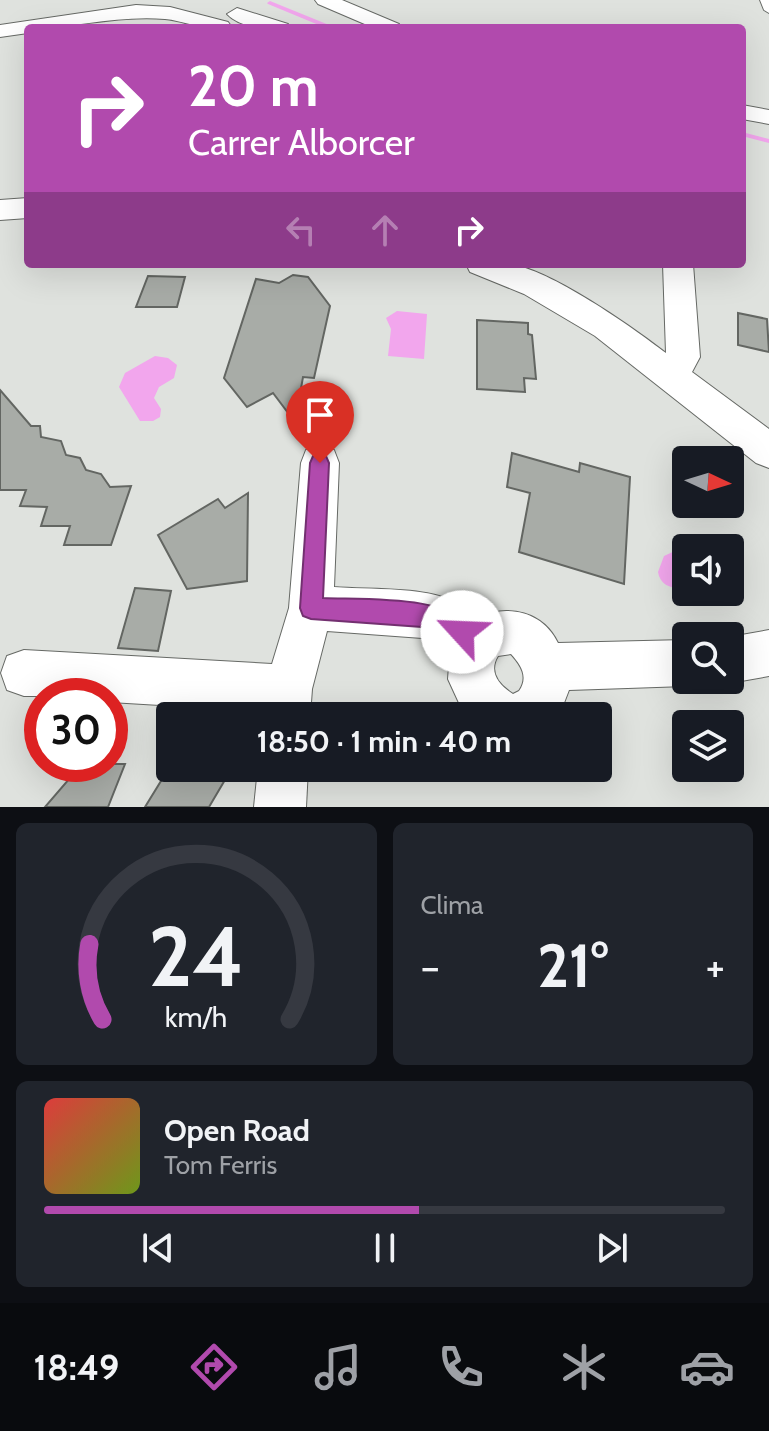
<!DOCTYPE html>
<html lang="es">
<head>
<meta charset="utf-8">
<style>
	body { margin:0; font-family:Cabin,sans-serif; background:#20242c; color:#f1f3f6; height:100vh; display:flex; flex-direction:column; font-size:30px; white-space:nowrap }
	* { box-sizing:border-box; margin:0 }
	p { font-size:26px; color:#9ea1a6 }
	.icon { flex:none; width:44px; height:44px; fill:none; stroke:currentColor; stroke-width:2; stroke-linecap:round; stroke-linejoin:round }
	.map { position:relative; height:807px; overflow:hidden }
	.panel { display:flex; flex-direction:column; gap:16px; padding:16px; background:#0d0f14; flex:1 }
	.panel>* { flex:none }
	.top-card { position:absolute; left:24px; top:24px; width:722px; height:244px; border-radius:8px; box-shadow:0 8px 32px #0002; background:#b14aad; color:#fff; overflow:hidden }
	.needle { width:52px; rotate:94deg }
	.controls { position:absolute; left:672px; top:446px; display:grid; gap:16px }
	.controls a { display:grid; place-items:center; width:72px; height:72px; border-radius:8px; background:#171b24; box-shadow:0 8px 32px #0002; font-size:40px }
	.speed { position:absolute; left:24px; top:678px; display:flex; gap:16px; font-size:40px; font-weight:700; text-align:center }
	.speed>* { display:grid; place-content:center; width:104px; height:104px; border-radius:50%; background:#171b24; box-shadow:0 8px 32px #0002; line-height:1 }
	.speed .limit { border:12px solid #d22; background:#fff; color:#111 }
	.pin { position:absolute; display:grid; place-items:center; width:68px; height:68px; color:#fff; margin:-82px -34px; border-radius:50% 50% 50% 0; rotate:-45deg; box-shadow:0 0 8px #0007 }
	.pin .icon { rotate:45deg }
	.me { position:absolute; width:88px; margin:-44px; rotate:295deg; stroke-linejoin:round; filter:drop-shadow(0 0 6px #0008) }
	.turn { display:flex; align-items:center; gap:28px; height:168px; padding:0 32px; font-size:36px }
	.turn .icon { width:104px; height:104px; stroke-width:2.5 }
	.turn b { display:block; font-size:56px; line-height:68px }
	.lanes { display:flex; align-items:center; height:76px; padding:0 32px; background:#0003; justify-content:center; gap:40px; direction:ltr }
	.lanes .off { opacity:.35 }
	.big { font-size:60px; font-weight:700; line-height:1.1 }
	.panel .tile { flex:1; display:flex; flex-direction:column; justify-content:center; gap:12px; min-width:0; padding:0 28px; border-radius:12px; background:#20242c }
	.panel .dial { align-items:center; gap:0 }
	.dial svg { height:208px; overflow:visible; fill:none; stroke:#363941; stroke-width:7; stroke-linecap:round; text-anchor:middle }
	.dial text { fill:#f1f3f6; stroke:none }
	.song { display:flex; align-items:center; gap:24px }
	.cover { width:96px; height:96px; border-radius:12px; background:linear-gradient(135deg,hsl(0 70% 55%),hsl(80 70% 35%)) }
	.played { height:8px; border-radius:4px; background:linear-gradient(90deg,#b14aad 55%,#363941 55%) }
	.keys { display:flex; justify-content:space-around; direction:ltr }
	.heat { display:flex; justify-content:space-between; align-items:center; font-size:44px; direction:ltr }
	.panel .tiles { flex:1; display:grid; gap:16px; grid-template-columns:1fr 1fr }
	.tile:last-child { grid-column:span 2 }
	.trip { position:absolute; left:156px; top:702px; width:456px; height:80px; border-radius:8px; background:#171b24; box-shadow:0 8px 32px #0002; font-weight:700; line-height:80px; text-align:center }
	.tabs { display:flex; height:128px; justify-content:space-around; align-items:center; background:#090b0e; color:#9ea1a6 }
	.tabs .icon { width:56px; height:56px }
	.tabs .current { color:#b14aad }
	.tabs b { font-size:36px; color:#f1f3f6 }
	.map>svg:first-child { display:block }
	.water { fill:#f2a6ed }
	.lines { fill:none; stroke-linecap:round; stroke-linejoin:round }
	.stream { fill:#f2a6ed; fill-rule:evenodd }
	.building { fill:#a8aca7; stroke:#636662; stroke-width:2 }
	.service-casing { stroke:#666965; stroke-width:2 }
	.minor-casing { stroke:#666965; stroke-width:2 }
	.service { fill:#fff; fill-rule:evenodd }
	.minor { fill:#fff; fill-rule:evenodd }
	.route { fill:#b14aad; stroke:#733070; stroke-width:2 }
</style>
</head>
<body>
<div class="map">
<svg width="769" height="807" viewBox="0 0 769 807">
	<rect width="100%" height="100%" fill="#dfe2de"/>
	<g class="water">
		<polygon points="397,311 427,314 424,359 388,356 391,329 386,318"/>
		<polygon points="155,356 168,358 177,365 174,378 159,387 154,398 161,409 160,417 153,421 140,421 119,387 125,373"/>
		<path d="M705,537L721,541L729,548H686V588C674,590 660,586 658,572L664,556Z"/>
	</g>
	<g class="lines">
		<g class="stream">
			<polygon points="270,1 334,27 335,28 326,28 268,4 267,3"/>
			<polygon points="742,132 769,139 769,143 742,136"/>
		</g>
	</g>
	<g class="building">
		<polygon points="293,275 308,277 330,306 314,378 303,377 295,422 273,393 247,407 224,378 256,279 279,283"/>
		<polygon points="148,276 185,277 177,307 136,307"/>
		<polygon points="738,313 767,319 769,352 738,345"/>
		<polygon points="477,320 528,323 528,334 532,335 536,379 524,378 525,392 477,389"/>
		<polygon points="0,390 31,426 40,426 41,437 61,441 66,455 80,458 86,470 101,474 110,487 131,486 111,545 64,545 70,526 41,526 47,507 20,506 26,490 0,490"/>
		<polygon points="512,453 579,472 580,463 630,477 624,584 519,552 530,493 507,487"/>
		<polygon points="248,493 247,581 187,589 158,535 218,499 225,508"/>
		<polygon points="135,588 171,591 158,651 118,648"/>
		<polygon points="82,764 125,764 108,807 45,807"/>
		<polygon points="169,768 232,768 209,807 145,807"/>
	</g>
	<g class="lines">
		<g class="service-casing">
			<polygon id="service" points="760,0 769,0 769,13 764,10"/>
		</g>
		<g class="minor-casing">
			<g id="minor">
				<polygon points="315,0 342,0 399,24 402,28 374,28 318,4"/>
				<path d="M136,5L170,7L228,22L231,26C210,34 187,21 165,19C119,15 74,28 28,28V33L0,37V25Z"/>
				<path d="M237,8L288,24L291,28C271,28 242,30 227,14Z"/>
				<polygon points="742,105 769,110 769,124 742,119"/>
				<polygon points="28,198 28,218 0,220 0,200"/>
				<path d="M466,264C480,264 495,262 509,264C550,269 632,327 666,353L663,264H693L700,357L692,372L769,429V468L756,463L595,336L524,294L470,272Z"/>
				<path d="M320,445L334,450L339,463L334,587C380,591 443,583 478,617C509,604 543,612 558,643L686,640V680H701L686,686L569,690L559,716H465L448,679L450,653L436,639L327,631L312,689L310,716H262V711L110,702V696H24L7,690L1,673L7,656L24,650L272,664L289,608L301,463L306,450ZM511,654C521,665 529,677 519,691L513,694C499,685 488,672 498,656Z"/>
				<polygon points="769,630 769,676 730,683 722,680 730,680 730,637"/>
				<polygon points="258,768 308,768 306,807 254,807"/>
			</g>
		</g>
		<use href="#service" class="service"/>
		<use href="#minor" class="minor"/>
	</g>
	<path class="route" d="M320,454L326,456L329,463L323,598C359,600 458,594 474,632L470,640L462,643L436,628L311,619L303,616L300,608L310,463L313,456Z"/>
</svg>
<div class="controls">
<a><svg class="needle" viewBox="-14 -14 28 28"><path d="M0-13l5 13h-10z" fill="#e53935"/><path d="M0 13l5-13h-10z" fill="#9ea1a6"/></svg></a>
<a><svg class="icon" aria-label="sound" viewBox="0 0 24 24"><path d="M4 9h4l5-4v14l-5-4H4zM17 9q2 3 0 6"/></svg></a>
<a><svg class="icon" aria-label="search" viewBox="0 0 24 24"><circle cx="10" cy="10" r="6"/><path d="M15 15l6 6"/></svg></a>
<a><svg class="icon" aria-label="layers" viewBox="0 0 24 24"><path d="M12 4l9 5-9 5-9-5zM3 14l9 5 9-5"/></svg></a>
</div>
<div class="speed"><div class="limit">30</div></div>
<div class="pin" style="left:320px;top:463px;background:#d93025"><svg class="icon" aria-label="arrive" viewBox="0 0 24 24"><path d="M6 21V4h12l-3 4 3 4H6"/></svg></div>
<svg class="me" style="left:462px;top:632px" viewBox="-20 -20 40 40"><circle r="19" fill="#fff"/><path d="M0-13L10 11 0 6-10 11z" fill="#b14aad"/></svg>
<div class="trip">18:50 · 1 min · 40 m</div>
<div class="top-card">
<div class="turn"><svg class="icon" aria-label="right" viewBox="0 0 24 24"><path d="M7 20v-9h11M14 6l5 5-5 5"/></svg><div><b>20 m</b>Carrer Alborcer</div></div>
<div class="lanes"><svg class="icon off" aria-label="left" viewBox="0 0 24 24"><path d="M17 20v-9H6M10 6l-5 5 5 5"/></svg><svg class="icon off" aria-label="ahead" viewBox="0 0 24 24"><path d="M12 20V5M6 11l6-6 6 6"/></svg><svg class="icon" aria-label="right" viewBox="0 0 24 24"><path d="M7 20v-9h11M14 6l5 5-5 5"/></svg></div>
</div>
</div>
<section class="panel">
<div class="tiles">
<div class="tile dial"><svg viewBox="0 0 100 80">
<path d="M14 69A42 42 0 1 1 86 69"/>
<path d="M14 69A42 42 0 0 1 9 40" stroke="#b14aad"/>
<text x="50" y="56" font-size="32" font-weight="700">24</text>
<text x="50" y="72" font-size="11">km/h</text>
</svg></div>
<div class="tile"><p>Clima</p>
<div class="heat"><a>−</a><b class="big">21°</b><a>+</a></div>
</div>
<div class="tile">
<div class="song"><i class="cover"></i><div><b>Open Road</b><p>Tom Ferris</p></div></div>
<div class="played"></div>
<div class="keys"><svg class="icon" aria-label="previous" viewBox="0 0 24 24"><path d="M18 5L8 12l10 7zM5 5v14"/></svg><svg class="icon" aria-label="pause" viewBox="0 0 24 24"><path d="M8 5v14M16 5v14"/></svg><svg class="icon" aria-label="next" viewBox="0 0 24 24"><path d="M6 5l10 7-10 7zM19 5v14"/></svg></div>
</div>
</div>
</section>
<nav class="tabs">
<b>18:49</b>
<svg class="icon current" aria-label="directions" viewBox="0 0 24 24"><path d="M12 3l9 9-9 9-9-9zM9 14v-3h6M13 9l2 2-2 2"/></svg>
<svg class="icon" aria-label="music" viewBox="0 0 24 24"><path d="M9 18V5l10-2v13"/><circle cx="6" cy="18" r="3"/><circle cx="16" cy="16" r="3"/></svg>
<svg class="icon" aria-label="phone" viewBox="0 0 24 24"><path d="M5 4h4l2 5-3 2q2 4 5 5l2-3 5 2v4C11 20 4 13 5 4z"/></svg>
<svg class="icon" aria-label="climate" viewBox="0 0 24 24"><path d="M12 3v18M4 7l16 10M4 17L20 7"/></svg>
<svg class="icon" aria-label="car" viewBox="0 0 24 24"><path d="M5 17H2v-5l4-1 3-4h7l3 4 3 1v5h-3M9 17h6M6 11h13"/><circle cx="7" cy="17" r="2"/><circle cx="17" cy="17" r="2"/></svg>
</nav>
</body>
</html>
